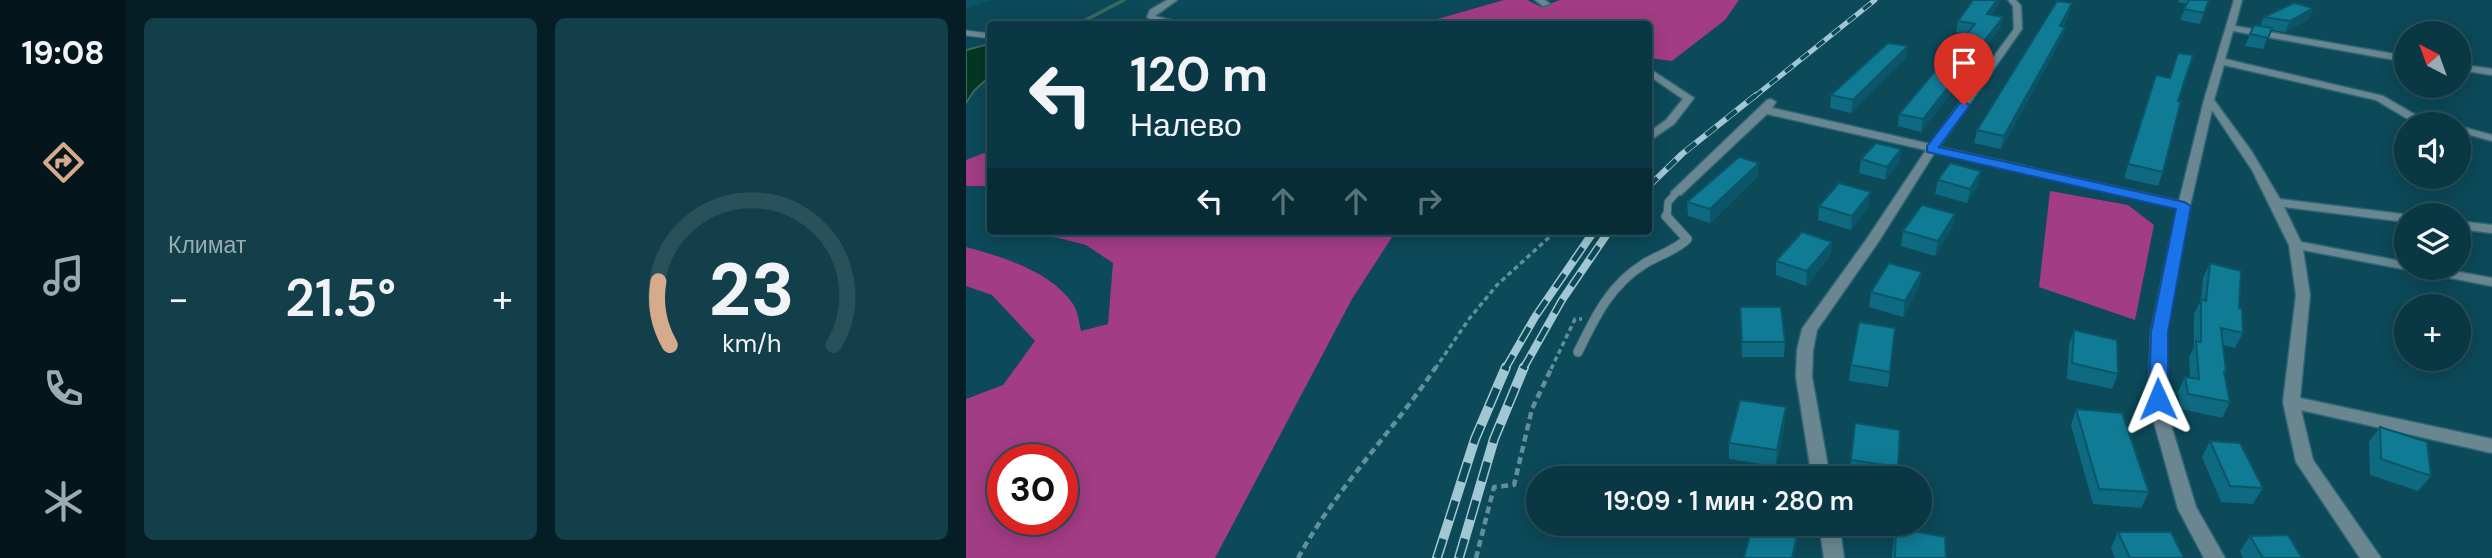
<!DOCTYPE html>
<html lang="ru">
<head>
<meta charset="utf-8">
<style>
	body { margin:0; font-family:"DM Sans",sans-serif; background:#123f4a; color:#f1f3f6; height:100vh; display:flex; flex-direction:column; font-size:26px; white-space:nowrap }
	* { box-sizing:border-box; margin:0 }
	p { font-size:23px; color:#99acb2 }
	.icon { flex:none; width:38px; height:38px; fill:none; stroke:currentColor; stroke-width:2; stroke-linecap:round; stroke-linejoin:round }
	.map { position:relative; flex:1; overflow:hidden }
	.panel { display:flex; flex-direction:column; gap:18px; padding:18px; background:#051e25; width:840px }
	.panel>* { flex:none }
	.guide { position:absolute; left:21px; top:21px; width:665px; height:214px; border-radius:7px; box-shadow:0 4px 18px #0003,0 0 0 2px #29515c; background:#093743; color:#f1f3f6; overflow:hidden }
	.needle { width:46px; rotate:319deg }
	.tools { position:absolute; left:1428px; top:21px; display:grid; gap:14px }
	.tools a { display:grid; place-items:center; width:77px; height:77px; border-radius:50%; background:#093743; box-shadow:0 4px 18px #0003,0 0 0 2px #29515c; font-size:35px }
	.speed { position:absolute; left:21px; top:444px; display:flex; gap:14px; font-size:35px; font-weight:700; text-align:center }
	.speed>* { display:grid; place-content:center; width:91px; height:91px; border-radius:50%; background:#093743; box-shadow:0 4px 18px #0003,0 0 0 2px #29515c; line-height:1 }
	.speed .limit { border:10px solid #d22; background:#fff; color:#111 }
	.pin { position:absolute; display:grid; place-items:center; width:60px; height:60px; color:#fff; margin:-72px -30px; border-radius:50% 50% 50% 0; rotate:-45deg; box-shadow:0 0 7px #0007 }
	.pin .icon { rotate:45deg }
	.me { position:absolute; width:77px; margin:-38px; rotate:359deg; stroke-linejoin:round; filter:drop-shadow(0 0 5px #0008) }
	.turn { display:flex; align-items:center; gap:24px; height:147px; padding:0 28px; font-size:32px }
	.turn .icon { width:91px; height:91px; stroke-width:2.5 }
	.turn b { display:block; font-size:49px; line-height:60px }
	.lanes { display:flex; align-items:center; height:66px; padding:0 28px; background:#0003; justify-content:center; gap:35px; direction:ltr }
	.lanes .off { opacity:.35 }
	.big { font-size:52px; font-weight:600; line-height:1.1 }
	.panel .card { flex:1; display:flex; flex-direction:column; justify-content:center; gap:10px; min-width:0; padding:0 24px; border-radius:10px; background:#123f4a }
	.panel .dial { align-items:center; gap:0 }
	.dial svg { height:182px; overflow:visible; fill:none; stroke:#29515c; stroke-width:7; stroke-linecap:round; text-anchor:middle }
	.dial text { fill:#f1f3f6; stroke:none }
	.heat { display:flex; justify-content:space-between; align-items:center; font-size:38px; direction:ltr }
	.panel .tiles { flex:1; display:grid; gap:18px; grid-template-columns:repeat(2,1fr) }
	.trip { position:absolute; left:560px; top:466px; width:406px; height:70px; border-radius:35px; background:#093743; box-shadow:0 4px 18px #0003,0 0 0 2px #29515c; font-weight:600; line-height:70px; text-align:center }
	main { display:flex; flex:1; min-height:0 }
	.dock { display:flex; flex-direction:column; width:126px; justify-content:space-around; align-items:center; background:#04161b; color:#99acb2 }
	.dock .icon { width:49px; height:49px }
	.dock .active { color:#d6ab8b }
	.dock b { font-size:32px; color:#f1f3f6 }
	.map>svg:first-child { display:block }
	.forest { fill:#a23c85; fill-rule:evenodd }
	.water { fill:#043722; stroke:#3a685d; stroke-width:2 }
	.lines { fill:none; stroke-linecap:round; stroke-linejoin:round }
	.stream { stroke:#3a685d; stroke-width:3.5 }
	.lane-far2-casing { stroke:#2e6675; stroke-width:7 }
	.lane-far1-casing { stroke:#2e6675; stroke-width:9 }
	.lane-casing { stroke:#2e6675; stroke-width:11 }
	.street-casing { stroke:#2e6675; stroke-width:3 }
	.path-far1 { stroke:#608f9d; stroke-width:3.5; stroke-dasharray:5 3.5; stroke-linecap:butt }
	.path { stroke:#608f9d; stroke-width:4.5; stroke-dasharray:7 4.5; stroke-linecap:butt }
	.lane-far2 { stroke:#6a8791; stroke-width:5 }
	.lane-far1 { stroke:#6a8791; stroke-width:7 }
	.lane { stroke:#6a8791; stroke-width:9 }
	.street { fill:#6a8791; fill-rule:evenodd }
	.rail-far3-casing { stroke:#a1c7d3; stroke-width:5 }
	.rail-far2-casing { stroke:#a1c7d3; stroke-width:6 }
	.rail-far1-casing { stroke:#a1c7d3; stroke-width:8 }
	.rail-casing { stroke:#a1c7d3; stroke-width:10 }
	.rail-far3 { stroke:#0c4959; stroke-width:3.5; stroke-dasharray:10; stroke-linecap:butt }
	.rail-far2 { stroke:#0c4959; stroke-width:4.5; stroke-dasharray:13; stroke-linecap:butt }
	.rail-far1 { stroke:#0c4959; stroke-width:5; stroke-dasharray:16; stroke-linecap:butt }
	.rail { stroke:#0c4959; stroke-width:7; stroke-dasharray:20; stroke-linecap:butt }
	.wall { fill:#0d6a80 }
	.shaded-wall { fill:#0a5668 }
	.building { fill:#0f7b95; stroke:#0a5668; stroke-width:2 }
	.route { fill:#1a73e8; stroke:#114b97; stroke-width:2 }
</style>
</head>
<body>
<main>
<nav class="dock">
<b>19:08</b>
<svg class="icon active" aria-label="directions" viewBox="0 0 24 24"><path d="M12 3l9 9-9 9-9-9zM9 14v-3h6M13 9l2 2-2 2"/></svg>
<svg class="icon" aria-label="music" viewBox="0 0 24 24"><path d="M9 18V5l10-2v13"/><circle cx="6" cy="18" r="3"/><circle cx="16" cy="16" r="3"/></svg>
<svg class="icon" aria-label="phone" viewBox="0 0 24 24"><path d="M5 4h4l2 5-3 2q2 4 5 5l2-3 5 2v4C11 20 4 13 5 4z"/></svg>
<svg class="icon" aria-label="climate" viewBox="0 0 24 24"><path d="M12 3v18M4 7l16 10M4 17L20 7"/></svg>
</nav>
<section class="panel">
<div class="tiles">
<div class="card"><p>Климат</p>
<div class="heat"><a>−</a><b class="big">21.5°</b><a>+</a></div>
</div>
<div class="card dial"><svg viewBox="0 0 100 80">
<path d="M14 69A42 42 0 1 1 86 69"/>
<path d="M14 69A42 42 0 0 1 9 41" stroke="#d6ab8b"/>
<text x="50" y="56" font-size="32" font-weight="700">23</text>
<text x="50" y="72" font-size="11">km/h</text>
</svg></div>
</div>
</section>
<div class="map">
<svg width="1526" height="558" viewBox="0 0 1526 558">
	<rect width="100%" height="100%" fill="#0c4959"/>
	<g class="forest">
		<polygon points="538,0 561,0 575,7 594,0 773,0 759,20 706,61 683,58 682,24 454,24"/>
		<polygon points="18,153 24,153 24,186 0,186 0,160"/>
		<polygon points="1084,191 1162,205 1188,225 1169,320 1073,287"/>
		<path d="M42,231H430L386,299L249,558H0V399L37,385L69,341L26,295L0,286V247C37,257 84,271 107,304C112,311 113,323 115,331L142,324L147,263L120,245L93,238ZM96,460V520H37V460Z"/>
	</g>
	<polygon class="water" points="23,44 24,76 8,91 0,103 0,50"/>
	<g class="lines">
		<polyline class="stream" points="112,24 158,0"/>
		<g class="lane-far2-casing">
			<polyline id="lane-far2" points="0,33 24,36"/>
		</g>
		<g class="lane-far1-casing">
			<polyline id="lane-far1" points="701,217 702,202 711,192"/>
		</g>
		<g class="lane-casing">
			<path id="lane" d="M612,352C629,317 644,285 678,264C692,255 709,251 721,239L700,216"/>
		</g>
		<g class="street-casing">
			<g id="street">
				<polygon points="201,0 211,0 189,16 212,22 213,24 191,24 181,17 184,10"/>
				<polygon points="569,0 579,0 584,4 577,6"/>
				<polygon points="1042,0 1050,0 1055,6 1056,29 973,147 1213,201 1238,100 1268,0 1276,0 1269,26 1440,56 1440,62 1267,31 1259,59 1417,96 1448,114 1478,122 1479,124 1463,124 1440,118 1410,100 1258,65 1248,100 1286,152 1314,199 1444,215 1440,215 1440,222 1318,207 1335,242 1440,262 1440,268 1472,268 1526,278 1526,286 1337,250 1344,295 1334,398 1526,439 1526,453 1335,410 1347,460 1415,558 1394,558 1330,462 1317,402 1330,295 1323,245 1286,170 1246,110 1224,206 1201,332 1199,383 1202,415 1230,507 1259,558 1238,558 1212,509 1186,415 1183,383 1185,332 1211,208 969,152 913,241 851,330 847,350 846,377 864,478 846,478 830,377 831,350 836,329 900,240 960,150 801,114 715,195 707,195 705,192 801,100 805,99 810,102 806,108 964,144 1048,29 1047,6"/>
				<polygon points="1493,64 1526,69 1526,75 1493,70"/>
				<polygon points="684,69 728,98 708,124 682,142 682,133 700,120 717,99 682,75"/>
				<polygon points="1493,126 1526,135 1526,141 1493,132"/>
				<polygon points="1493,221 1526,225 1526,233 1493,229"/>
				<polygon points="853,523 873,523 878,558 858,558"/>
			</g>
		</g>
		<g class="path-far1">
			<polyline points="469,369 503,319 531,285 590,231"/>
			<polyline points="585,369 609,319 616,319"/>
		</g>
		<g class="path">
			<path d="M332,558C370,489 426,432 470,367"/>
			<polyline points="510,558 528,487 548,485 566,409 586,367"/>
		</g>
		<use href="#lane-far2" class="lane-far2"/>
		<use href="#lane-far1" class="lane-far1"/>
		<use href="#lane" class="lane"/>
		<use href="#street" class="street"/>
		<g class="rail-far3-casing">
			<polyline id="rail-far3" points="788,97 909,0"/>
		</g>
		<g class="rail-far2-casing">
			<polyline id="rail-far2" points="682,187 716,154 790,95"/>
		</g>
		<g class="rail-far1-casing">
			<g id="rail-far1">
				<polyline points="539,369 569,317 628,231"/>
				<polyline points="557,369 596,300 643,231"/>
			</g>
		</g>
		<g class="rail-casing">
			<g id="rail">
				<polyline points="471,558 509,439 540,367"/>
				<polyline points="493,558 528,439 558,367"/>
			</g>
		</g>
		<use href="#rail-far3" class="rail-far3"/>
		<use href="#rail-far2" class="rail-far2"/>
		<use href="#rail-far1" class="rail-far1"/>
		<use href="#rail" class="rail"/>
	</g>
	<g class="wall">
		<polygon points="1007,0 1035,0 1026,15 1037,17 1034,28 955,132 932,126 933,114 1000,34 990,32 992,21"/>
		<polygon points="1213,0 1243,0 1234,24 1214,20 1221,4 1212,2"/>
		<polygon points="1347,8 1343,19 1319,32 1305,30 1297,49 1279,46 1288,25 1294,26 1298,17"/>
		<polygon points="1103,14 1097,27 1099,27 1096,38 1035,149 1008,143 1011,130"/>
		<polygon points="940,58 885,113 864,108 865,95"/>
		<polygon points="1190,75 1212,101 1197,172 1192,186 1158,178"/>
		<polygon points="935,149 933,163 919,180 893,173 895,159"/>
		<polygon points="1015,171 1012,184 1001,203 969,194 972,180"/>
		<polygon points="792,176 744,223 722,216 721,202"/>
		<polygon points="853,206 903,206 885,230 852,220"/>
		<polygon points="989,214 986,228 969,256 935,246 937,231"/>
		<polygon points="866,242 864,256 840,286 810,275 810,261"/>
		<polygon points="1244,263 1273,308 1277,333 1269,348 1257,345 1260,372 1259,375 1264,402 1256,418 1215,409 1212,392 1219,377 1224,378 1223,357 1228,347 1228,314 1235,300 1237,278"/>
		<polygon points="956,272 953,286 937,317 903,307 905,292"/>
		<polygon points="774,307 819,342 818,357 776,357"/>
		<polygon points="1108,330 1152,374 1146,389 1101,379 1103,345"/>
		<polygon points="885,365 924,372 922,387 883,381"/>
		<polygon points="820,407 819,422 810,466 763,459 763,443"/>
		<polygon points="1110,409 1183,492 1175,508 1127,504 1105,425"/>
		<polygon points="889,423 932,467 930,478 895,478 883,476"/>
		<polygon points="1414,427 1465,476 1452,491 1404,475 1403,442"/>
		<polygon points="1244,441 1297,488 1287,504 1255,502 1236,457"/>
		<polygon points="930,528 980,558 926,558 927,544"/>
		<polygon points="1152,532 1218,558 1149,558 1145,548"/>
		<polygon points="1284,536 1336,558 1277,558 1274,551"/>
	</g>
	<g class="shaded-wall">
		<polygon points="0,0 26,0 0,8"/>
		<polygon points="1031,0 1035,0 1034,3 1019,25 1021,14"/>
		<polygon points="1106,3 1103,14 1091,37 1094,26"/>
		<polygon points="1347,8 1343,19 1319,32 1324,21"/>
		<polygon points="1037,17 1034,28 955,132 957,119"/>
		<polygon points="1099,27 1096,38 1035,149 1038,136"/>
		<polygon points="942,46 940,58 885,113 887,100"/>
		<polygon points="935,149 933,163 919,180 921,167"/>
		<polygon points="793,163 792,176 744,223 744,209"/>
		<polygon points="1015,171 1012,184 1001,203 1004,189"/>
		<polygon points="905,192 903,206 885,230 886,216"/>
		<polygon points="989,214 986,228 969,256 972,241"/>
		<polygon points="866,242 864,256 840,286 841,271"/>
		<polygon points="956,272 953,286 937,317 939,301"/>
		<polygon points="820,407 819,422 810,466 811,450"/>
		<polygon points="833,525 832,540 828,558 826,558"/>
	</g>
	<g class="building">
		<polygon points="1007,0 1031,0 1021,14 1037,17 957,119 933,114 1009,24 992,21"/>
		<polygon points="1223,0 1243,0 1238,13 1218,9"/>
		<polygon points="1091,1 1106,3 1094,26 1099,27 1038,136 1011,130"/>
		<polygon points="1328,3 1347,8 1324,21 1298,17"/>
		<polygon points="1288,25 1306,28 1302,38 1284,34"/>
		<polygon points="922,43 942,46 887,100 865,95"/>
		<polygon points="1212,53 1227,55 1212,101 1215,101 1197,172 1162,164 1190,75 1204,78"/>
		<polygon points="910,143 935,149 921,167 895,159"/>
		<polygon points="773,157 793,163 744,209 721,202"/>
		<polygon points="984,163 1015,171 1004,189 972,180"/>
		<polygon points="873,183 905,192 886,216 853,206"/>
		<polygon points="956,205 989,214 972,241 937,231"/>
		<polygon points="836,232 866,242 841,271 810,261"/>
		<polygon points="923,263 956,272 939,301 905,292"/>
		<polygon points="1244,263 1275,271 1273,308 1276,309 1277,333 1255,328 1260,372 1258,372 1264,402 1222,394 1219,377 1233,379 1230,341 1235,342 1235,299 1240,301"/>
		<polygon points="774,307 815,307 819,342 776,342"/>
		<polygon points="893,322 929,328 924,372 885,365"/>
		<polygon points="1108,330 1151,340 1152,374 1106,363"/>
		<polygon points="774,400 820,407 811,450 763,443"/>
		<polygon points="1110,409 1156,413 1183,492 1133,489"/>
		<polygon points="889,423 934,430 932,467 885,460"/>
		<polygon points="1414,427 1461,442 1465,476 1415,459"/>
		<polygon points="1244,441 1274,443 1297,488 1264,486"/>
		<polygon points="787,523 826,523 833,525 826,558 778,558"/>
		<polygon points="930,528 979,537 980,558 929,558"/>
		<polygon points="1152,532 1205,532 1218,558 1164,558"/>
		<polygon points="1322,535 1336,558 1297,558 1284,536"/>
	</g>
	<polygon class="route" points="998,102 1004,105 973,147 1218,202 1225,206 1202,332 1202,399 1199,404 1185,404 1183,399 1185,332 1210,209 961,152 961,146 994,103"/>
</svg>
<div class="tools">
<a><svg class="needle" viewBox="-14 -14 28 28"><path d="M0-13l5 13h-10z" fill="#e53935"/><path d="M0 13l5-13h-10z" fill="#99acb2"/></svg></a>
<a><svg class="icon" aria-label="sound" viewBox="0 0 24 24"><path d="M4 9h4l5-4v14l-5-4H4zM17 9q2 3 0 6"/></svg></a>
<a><svg class="icon" aria-label="layers" viewBox="0 0 24 24"><path d="M12 4l9 5-9 5-9-5zM3 14l9 5 9-5"/></svg></a>
<a>+</a>
</div>
<div class="speed"><div class="limit">30</div></div>
<div class="pin" style="left:998px;top:105px;background:#d93025"><svg class="icon" aria-label="arrive" viewBox="0 0 24 24"><path d="M6 21V4h12l-3 4 3 4H6"/></svg></div>
<svg class="me" style="left:1192px;top:399px" viewBox="-20 -20 40 40"><path d="M0-17L14 15 0 8-14 15z" fill="#1a73e8" stroke="#fff" stroke-width="4"/></svg>
<div class="trip">19:09 · 1 мин · 280 m</div>
<div class="guide">
<div class="turn"><svg class="icon" aria-label="left" viewBox="0 0 24 24"><path d="M17 20v-9H6M10 6l-5 5 5 5"/></svg><div><b>120 m</b>Налево</div></div>
<div class="lanes"><svg class="icon" aria-label="left" viewBox="0 0 24 24"><path d="M17 20v-9H6M10 6l-5 5 5 5"/></svg><svg class="icon off" aria-label="ahead" viewBox="0 0 24 24"><path d="M12 20V5M6 11l6-6 6 6"/></svg><svg class="icon off" aria-label="ahead" viewBox="0 0 24 24"><path d="M12 20V5M6 11l6-6 6 6"/></svg><svg class="icon off" aria-label="right" viewBox="0 0 24 24"><path d="M7 20v-9h11M14 6l5 5-5 5"/></svg></div>
</div>
</div>
</main>
</body>
</html>
